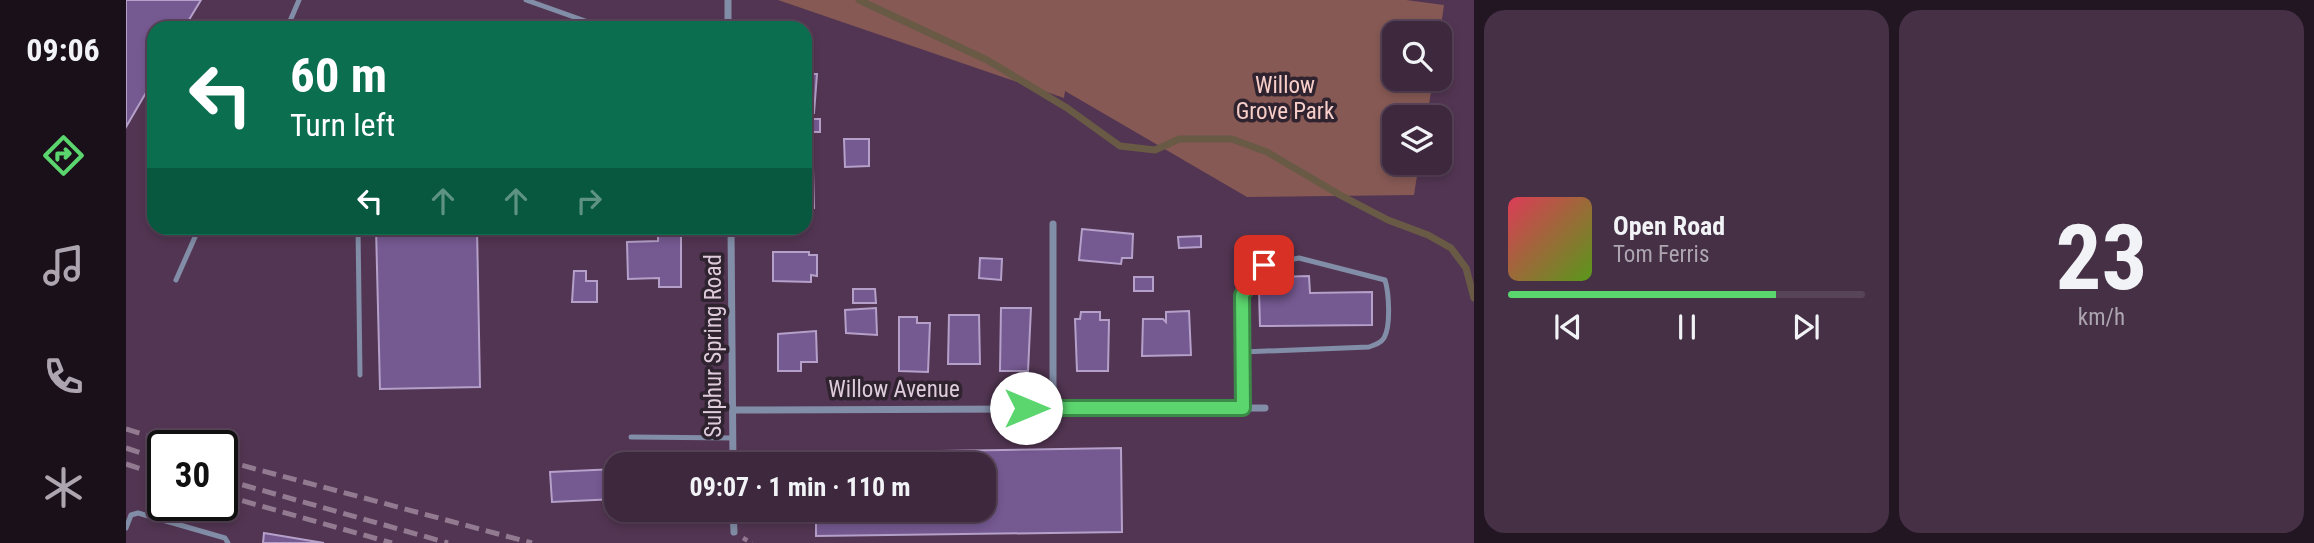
<!DOCTYPE html>
<html lang="en">
<head>
<meta charset="utf-8">
<style>
	body { margin:0; font-family:"Roboto Condensed",sans-serif; background:#453045; color:#f1f3f6; height:100vh; display:flex; flex-direction:column; font-size:26px; white-space:nowrap }
	* { box-sizing:border-box; margin:0 }
	p { font-size:23px; color:#ada6b0 }
	.icon { flex:none; width:38px; height:38px; fill:none; stroke:currentColor; stroke-width:2; stroke-linecap:round; stroke-linejoin:round }
	.map { position:relative; flex:1; overflow:hidden }
	.details { display:flex; flex-direction:column; gap:10px; padding:10px; background:#221622; width:840px }
	.details>* { flex:none }
	.banner { position:absolute; left:21px; top:21px; width:665px; height:214px; border-radius:21px; box-shadow:0 4px 10px #0003,0 0 0 2px #574458; background:#0b6e4f; color:#fff; overflow:hidden }
	.controls { position:absolute; left:1256px; top:21px; display:grid; gap:14px }
	.controls a { display:grid; place-items:center; width:70px; height:70px; border-radius:14px; background:#3e283e; box-shadow:0 4px 10px #0003,0 0 0 2px #574458; font-size:35px }
	.speed { position:absolute; left:21px; top:430px; display:flex; gap:14px; font-size:35px; font-weight:700; text-align:center }
	.speed>* { display:grid; place-content:center; width:91px; height:91px; border-radius:50%; background:#3e283e; box-shadow:0 4px 10px #0003,0 0 0 2px #574458; line-height:1 }
	.speed .limit { border:4px solid #111; border-radius:10px; background:#fff; color:#111 }
	.pin { position:absolute; display:grid; place-items:center; width:60px; height:60px; color:#fff; margin:-30px; border-radius:14px; box-shadow:0 4px 10px #0006 }
	.me { position:absolute; width:77px; margin:-38px; rotate:90deg; stroke-linejoin:round; filter:drop-shadow(0 0 5px #0008) }
	.turn { display:flex; align-items:center; gap:24px; height:147px; padding:0 28px; font-size:32px }
	.turn .icon { width:91px; height:91px; stroke-width:2.5 }
	.turn b { display:block; font-size:49px; line-height:60px }
	.lanes { display:flex; align-items:center; height:66px; padding:0 28px; background:#0003; justify-content:center; gap:35px; direction:ltr }
	.lanes .off { opacity:.35 }
	.details .tile { flex:1; display:flex; flex-direction:column; justify-content:center; gap:10px; min-width:0; padding:0 24px; border-radius:21px; background:#453045 }
	.details .dial { align-items:center; gap:0 }
	.dial b { font-size:91px; line-height:1 }
	.song { display:flex; align-items:center; gap:21px }
	.cover { width:84px; height:84px; border-radius:10px; background:linear-gradient(135deg,hsl(350 70% 55%),hsl(90 70% 35%)) }
	.played { height:7px; border-radius:4px; background:linear-gradient(90deg,#5bd56e 75%,#574458 75%) }
	.keys { display:flex; justify-content:space-around; direction:ltr }
	.details .tiles { flex:1; display:grid; gap:10px; grid-template-columns:repeat(2,1fr) }
	.trip { position:absolute; left:478px; top:452px; width:392px; height:70px; border-radius:21px; background:#3e283e; box-shadow:0 4px 10px #0003,0 0 0 2px #574458; font-weight:700; line-height:70px; text-align:center }
	main { display:flex; flex:1; min-height:0 }
	.tab-bar { display:flex; flex-direction:column; width:126px; justify-content:space-around; align-items:center; background:#191019; color:#ada6b0 }
	.tab-bar .icon { width:49px; height:49px }
	.tab-bar .selected { color:#5bd56e }
	.tab-bar b { font-size:32px; color:#f1f3f6 }
	.map>svg:first-child { display:block }
	.green { fill:#865954 }
	.lines { fill:none; stroke-linecap:round; stroke-linejoin:round }
	.stream { stroke:#695a45; stroke-width:7 }
	.building { fill:#755991; stroke:#b4a0c9; stroke-width:2 }
	.path { stroke:#917890; stroke-width:4.5; stroke-dasharray:5 5; stroke-linecap:butt }
	.service { stroke:#828da7; stroke-width:5 }
	.minor { stroke:#828da7; stroke-width:7 }
	.rail { stroke:#927a91; stroke-width:5; stroke-dasharray:14 7; stroke-linecap:butt }
	.route-casing { stroke:#3b8a48; stroke-width:18 }
	.route { stroke:#5bd56e; stroke-width:12 }
	.labels { text-anchor:middle; dominant-baseline:central; stroke-width:7; stroke-linejoin:round; paint-order:stroke }
	.park-label { font-size:23px; fill:#f8cec9; stroke:#302330 }
	.street-label { font-size:23px; fill:#deccdd; stroke:#302330 }
</style>
</head>
<body>
<main>
<nav class="tab-bar">
<b>09:06</b>
<svg class="icon selected" aria-label="directions" viewBox="0 0 24 24"><path d="M12 3l9 9-9 9-9-9zM9 14v-3h6M13 9l2 2-2 2"/></svg>
<svg class="icon" aria-label="music" viewBox="0 0 24 24"><path d="M9 18V5l10-2v13"/><circle cx="6" cy="18" r="3"/><circle cx="16" cy="16" r="3"/></svg>
<svg class="icon" aria-label="phone" viewBox="0 0 24 24"><path d="M5 4h4l2 5-3 2q2 4 5 5l2-3 5 2v4C11 20 4 13 5 4z"/></svg>
<svg class="icon" aria-label="climate" viewBox="0 0 24 24"><path d="M12 3v18M4 7l16 10M4 17L20 7"/></svg>
</nav>
<div class="map">
<svg width="1348" height="543" viewBox="0 0 1348 543">
	<rect width="100%" height="100%" fill="#523552"/>
	<polygon class="green" points="652,0 1280,0 1318,5 1314,33 1269,33 1269,79 1307,79 1301,117 1269,117 1269,163 1293,163 1288,195 1121,197 939,91 938,98"/>
	<g class="lines">
		<polyline class="stream" points="733,0 861,60 941,108 994,146 1029,150 1053,139 1106,139 1141,152 1214,195 1262,220 1302,235 1325,248 1340,268 1348,298"/>
	</g>
	<g class="building">
		<polygon points="0,0 75,0 58,28 28,28 28,79 0,127"/>
		<polygon points="679,74 691,74 688,113 679,113"/>
		<rect x="679" y="119" width="15" height="13"/>
		<polygon points="718,139 743,139 743,166 719,167"/>
		<polygon points="679,169 687,169 688,208 679,208"/>
		<polygon points="250,228 351,228 354,387 254,389"/>
		<polygon points="956,229 1007,234 1006,258 996,258 995,264 953,260"/>
		<polygon points="532,234 555,234 555,287 533,287 533,278 502,279 501,242 532,241"/>
		<polygon points="1075,236 1075,247 1053,248 1052,237"/>
		<polygon points="647,252 683,252 683,255 691,255 691,276 685,275 685,282 647,281"/>
		<polygon points="854,258 876,259 875,280 853,278"/>
		<polygon points="448,271 460,271 460,281 471,281 471,302 446,302"/>
		<polygon points="1183,276 1184,293 1246,292 1246,325 1134,326 1133,291 1150,291 1150,277"/>
		<rect x="1008" y="277" width="19" height="14"/>
		<polygon points="727,289 749,289 750,303 727,303"/>
		<polygon points="750,308 751,335 720,333 719,310"/>
		<polygon points="875,308 905,308 902,371 874,371"/>
		<polygon points="1063,311 1065,355 1016,356 1017,319 1037,319 1040,322 1040,312"/>
		<polygon points="955,312 974,312 974,320 983,320 982,371 951,371 949,319 954,319"/>
		<polygon points="823,315 853,315 854,364 822,364"/>
		<polygon points="773,317 791,317 791,323 804,323 802,372 773,371"/>
		<polygon points="690,331 691,362 675,362 675,371 652,371 652,334"/>
		<polygon points="995,448 996,532 690,536 690,509 858,509 858,464 689,464 689,453"/>
		<polygon points="490,469 490,499 426,502 424,472"/>
		<polygon points="138,533 198,543 137,543"/>
	</g>
	<g class="lines">
		<polyline class="path" points="617,538 626,543"/>
		<g class="service">
			<polyline points="400,0 479,28"/>
			<polyline points="161,28 173,0"/>
			<polyline points="232,228 234,375"/>
			<polyline points="50,280 73,228"/>
			<path d="M1116,352L1243,347C1249,345 1255,343 1258,338C1265,326 1263,293 1259,280L1173,258L1138,265L1116,295L1117,408"/>
			<polyline points="505,437 607,438"/>
			<polyline points="0,528 5,515 12,513 99,538 102,543"/>
		</g>
		<g class="minor">
			<polyline points="602,0 602,28"/>
			<polyline points="927,224 927,407"/>
			<polyline points="605,228 607,464"/>
			<polyline points="607,410 1139,408"/>
			<polyline points="607,509 608,532"/>
		</g>
		<g class="rail">
			<polyline points="0,429 54,446"/>
			<polyline points="0,448 37,460"/>
			<polyline points="96,460 406,543"/>
			<polyline points="0,464 37,476"/>
			<polyline points="96,479 322,543"/>
			<polyline points="96,495 266,543"/>
		</g>
	</g>
	<g class="lines">
		<g class="route-casing">
			<polyline id="route" points="900,408 1117,408 1116,295 1138,265"/>
		</g>
		<use href="#route" class="route"/>
	</g>
	<g class="labels">
		<g class="park-label">
			<text x="1159" y="85">Willow<tspan x="1159" dy="26">Grove Park</tspan></text>
		</g>
		<g class="street-label">
			<text transform="translate(587 346) rotate(-90)">Sulphur Spring Road</text>
			<text x="768" y="389">Willow Avenue</text>
		</g>
	</g>
</svg>
<div class="controls">
<a><svg class="icon" aria-label="search" viewBox="0 0 24 24"><circle cx="10" cy="10" r="6"/><path d="M15 15l6 6"/></svg></a>
<a><svg class="icon" aria-label="layers" viewBox="0 0 24 24"><path d="M12 4l9 5-9 5-9-5zM3 14l9 5 9-5"/></svg></a>
</div>
<div class="speed"><div class="limit">30</div></div>
<div class="pin" style="left:1138px;top:265px;background:#d93025"><svg class="icon" aria-label="arrive" viewBox="0 0 24 24"><path d="M6 21V4h12l-3 4 3 4H6"/></svg></div>
<svg class="me" style="left:900px;top:408px" viewBox="-20 -20 40 40"><circle r="19" fill="#fff"/><path d="M0-13L10 11 0 6-10 11z" fill="#5bd56e"/></svg>
<div class="trip">09:07 · 1 min · 110 m</div>
<div class="banner">
<div class="turn"><svg class="icon" aria-label="left" viewBox="0 0 24 24"><path d="M17 20v-9H6M10 6l-5 5 5 5"/></svg><div><b>60 m</b>Turn left</div></div>
<div class="lanes"><svg class="icon" aria-label="left" viewBox="0 0 24 24"><path d="M17 20v-9H6M10 6l-5 5 5 5"/></svg><svg class="icon off" aria-label="ahead" viewBox="0 0 24 24"><path d="M12 20V5M6 11l6-6 6 6"/></svg><svg class="icon off" aria-label="ahead" viewBox="0 0 24 24"><path d="M12 20V5M6 11l6-6 6 6"/></svg><svg class="icon off" aria-label="right" viewBox="0 0 24 24"><path d="M7 20v-9h11M14 6l5 5-5 5"/></svg></div>
</div>
</div>
<section class="details">
<div class="tiles">
<div class="tile">
<div class="song"><i class="cover"></i><div><b>Open Road</b><p>Tom Ferris</p></div></div>
<div class="played"></div>
<div class="keys"><svg class="icon" aria-label="previous" viewBox="0 0 24 24"><path d="M18 5L8 12l10 7zM5 5v14"/></svg><svg class="icon" aria-label="pause" viewBox="0 0 24 24"><path d="M8 5v14M16 5v14"/></svg><svg class="icon" aria-label="next" viewBox="0 0 24 24"><path d="M6 5l10 7-10 7zM19 5v14"/></svg></div>
</div>
<div class="tile dial"><b>23</b><p>km/h</p></div>
</div>
</section>
</main>
</body>
</html>
